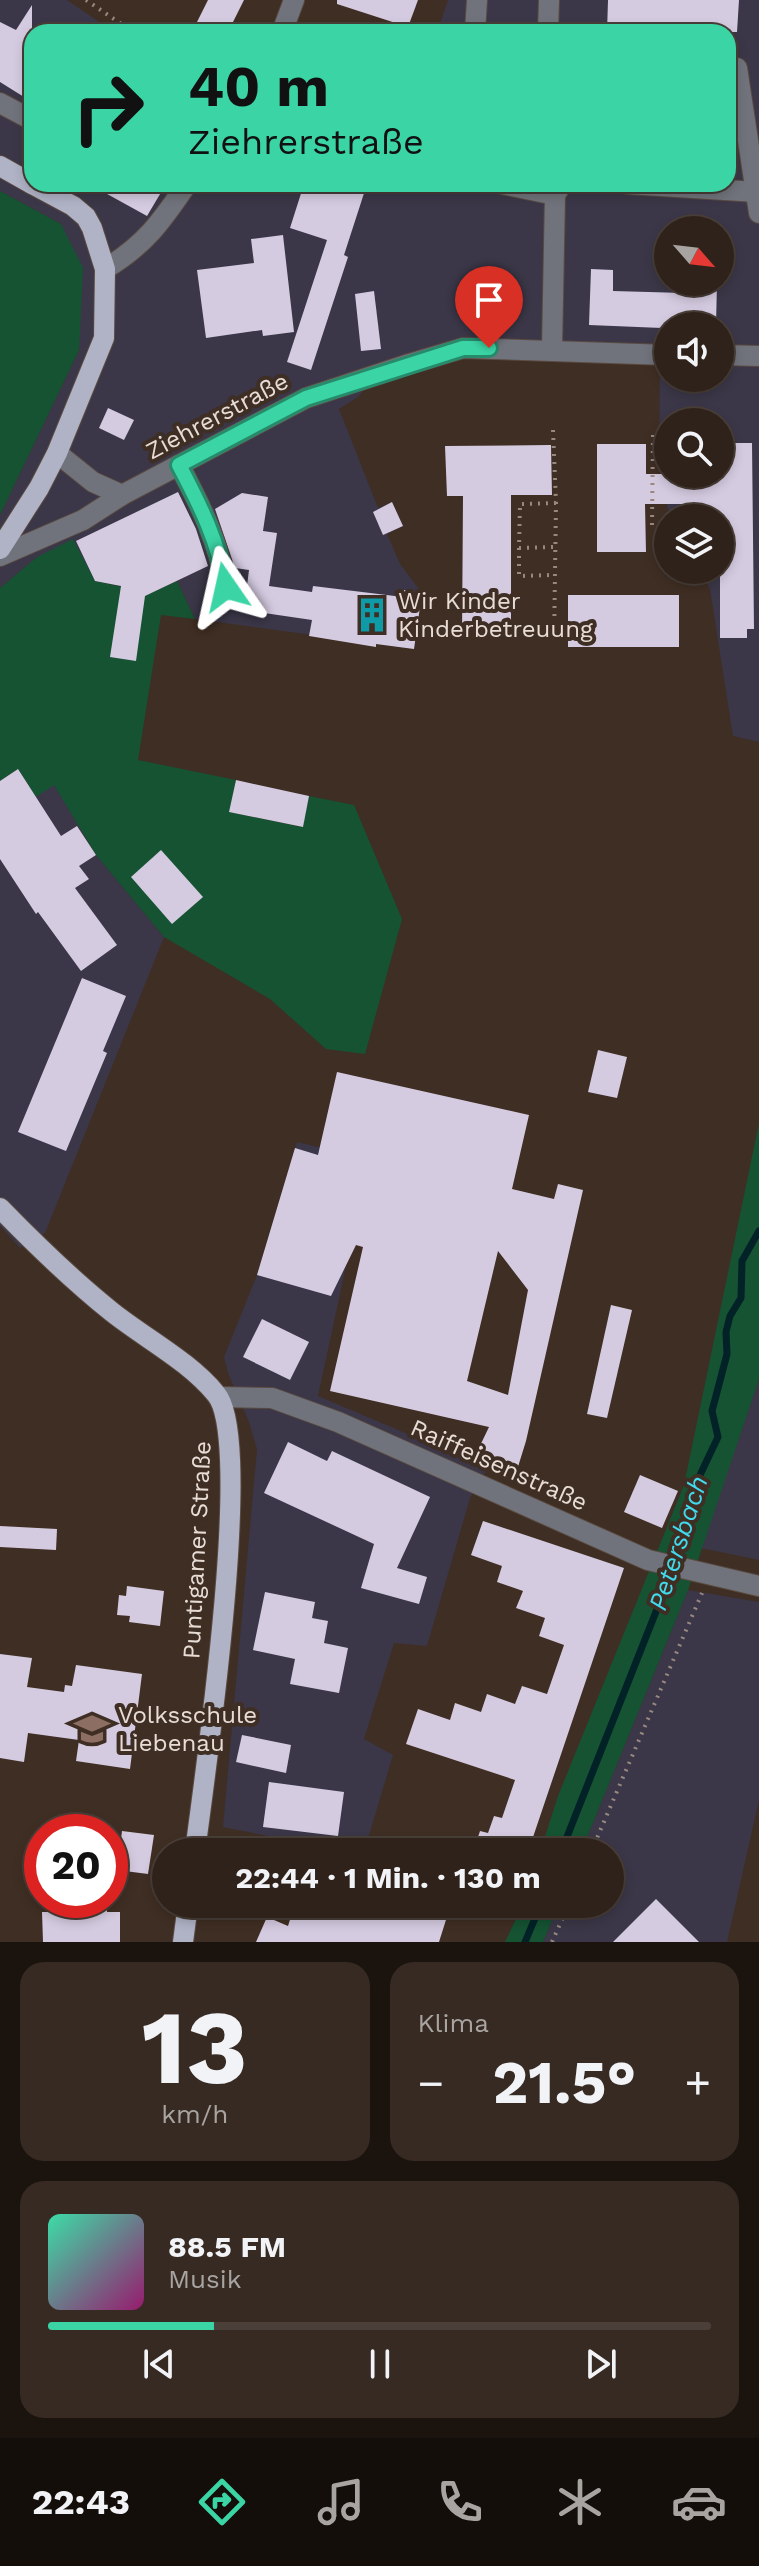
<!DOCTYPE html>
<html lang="de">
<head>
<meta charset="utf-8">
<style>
	body { margin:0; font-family:"Work Sans",sans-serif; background:#372a23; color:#f1f3f6; height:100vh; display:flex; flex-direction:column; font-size:30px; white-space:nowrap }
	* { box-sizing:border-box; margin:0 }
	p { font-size:26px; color:#a7a4a2 }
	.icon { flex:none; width:44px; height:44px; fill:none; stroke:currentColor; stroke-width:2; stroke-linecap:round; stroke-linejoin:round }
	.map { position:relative; height:1942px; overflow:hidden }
	.details { display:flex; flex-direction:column; gap:20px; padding:20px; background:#1a130e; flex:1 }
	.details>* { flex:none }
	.banner { position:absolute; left:24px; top:24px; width:712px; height:168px; border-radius:24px; box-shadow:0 4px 12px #0003,0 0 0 2px #4a3f39; background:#3bd4a4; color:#111; overflow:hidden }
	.needle { width:52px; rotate:118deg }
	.buttons { position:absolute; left:654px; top:216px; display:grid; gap:16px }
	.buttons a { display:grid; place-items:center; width:80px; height:80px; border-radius:50%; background:#2f221a; box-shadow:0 4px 12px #0003,0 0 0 2px #4a3f39; font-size:40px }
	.speed { position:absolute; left:24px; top:1814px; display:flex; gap:16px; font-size:40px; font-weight:700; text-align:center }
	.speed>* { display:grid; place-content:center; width:104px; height:104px; border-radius:50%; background:#2f221a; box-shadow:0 4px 12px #0003,0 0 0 2px #4a3f39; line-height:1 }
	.speed .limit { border:12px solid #d22; background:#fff; color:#111 }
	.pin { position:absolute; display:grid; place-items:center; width:68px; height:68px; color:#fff; margin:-82px -34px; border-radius:50% 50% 50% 0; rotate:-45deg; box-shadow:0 0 8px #0007 }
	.pin .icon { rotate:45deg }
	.me { position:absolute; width:88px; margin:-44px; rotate:349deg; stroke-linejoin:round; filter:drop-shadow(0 0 6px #0008) }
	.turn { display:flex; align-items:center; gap:28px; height:168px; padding:0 32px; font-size:36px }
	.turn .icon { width:104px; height:104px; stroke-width:2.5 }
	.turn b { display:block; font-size:56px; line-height:68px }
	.big { font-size:60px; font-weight:700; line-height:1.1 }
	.details .widget { flex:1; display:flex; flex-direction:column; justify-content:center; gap:12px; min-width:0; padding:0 28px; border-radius:24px; background:#372a23 }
	.details .dial { align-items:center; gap:0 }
	.dial b { font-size:104px; line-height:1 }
	.song { display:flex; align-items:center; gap:24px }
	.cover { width:96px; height:96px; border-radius:12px; background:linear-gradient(135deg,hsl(160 70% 55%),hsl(320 70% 35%)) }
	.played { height:8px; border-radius:4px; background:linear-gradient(90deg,#3bd4a4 25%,#4a3f39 25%) }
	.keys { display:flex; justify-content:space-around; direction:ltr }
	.heat { display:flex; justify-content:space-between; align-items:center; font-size:44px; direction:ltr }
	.details .tiles { flex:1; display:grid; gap:20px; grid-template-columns:1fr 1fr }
	.widget:last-child { grid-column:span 2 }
	.trip { position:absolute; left:152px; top:1838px; width:472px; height:80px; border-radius:40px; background:#2f221a; box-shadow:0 4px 12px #0003,0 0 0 2px #4a3f39; font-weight:700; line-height:80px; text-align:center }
	.menu { display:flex; height:128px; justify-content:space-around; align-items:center; background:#130e0a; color:#a7a4a2 }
	.menu .icon { width:56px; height:56px }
	.menu .active { color:#3bd4a4 }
	.menu b { font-size:36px; color:#f1f3f6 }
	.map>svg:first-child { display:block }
	.commercial { fill:#3b3748; fill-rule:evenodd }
	.green { fill:#155333 }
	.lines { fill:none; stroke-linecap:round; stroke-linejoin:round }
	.stream { stroke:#022227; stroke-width:7 }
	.building { fill:#d5cbe1; fill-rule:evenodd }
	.minor-casing { stroke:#5a4a40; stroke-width:22 }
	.major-casing { stroke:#5a4a40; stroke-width:22 }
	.path { stroke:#978980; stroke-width:4; stroke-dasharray:2 6; stroke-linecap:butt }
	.minor { stroke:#71737c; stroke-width:20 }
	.major { stroke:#b0b3c6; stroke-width:20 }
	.route-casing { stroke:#268a6b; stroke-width:20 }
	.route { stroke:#3bd4a4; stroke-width:14 }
	.labels { text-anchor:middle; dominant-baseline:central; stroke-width:8; stroke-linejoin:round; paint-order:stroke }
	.street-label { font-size:24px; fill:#e8ddd6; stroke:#3f2e23 }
	.poi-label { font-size:24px; fill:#e8ddd6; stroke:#3f2e23; text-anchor:start }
	.water-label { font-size:26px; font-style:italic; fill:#41d9ec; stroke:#3f2e23 }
</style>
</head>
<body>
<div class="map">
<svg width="759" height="1942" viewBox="0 0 759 1942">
	<rect width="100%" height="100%" fill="#3f2e23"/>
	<g class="commercial">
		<path d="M0,0H67L114,32H32V184H728V32H437L448,0H759V742L733,736L710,589L700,570H720V518H672L668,510L659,468L660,356L489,348L376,376L358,397L339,409L378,508L392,502L403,526L387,534L400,564L422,593L414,649L195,619L177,581L151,593L95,581L37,557L0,588V515L79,350L61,224L0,191ZM668,230H720V282H668ZM668,326H720V378H668ZM668,422H720V474H668Z"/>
		<polygon points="18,769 54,784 96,855 164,937 45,1233 20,1248 0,1226 0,781"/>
		<polygon points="297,1142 369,1159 318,1396 488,1468 470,1498 427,1646 394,1643 364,1739 393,1755 364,1852 348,1852 223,1827 257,1449 249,1422 228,1373 224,1357 257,1275"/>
		<polygon points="759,1379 759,1560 701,1548"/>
		<polygon points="688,1590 759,1602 759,1800 727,1942 543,1942 559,1904 610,1904 610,1852 581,1852"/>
	</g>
	<g class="green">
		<polygon points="0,191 61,224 83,268 79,350 0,515"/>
		<polygon points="73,539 95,581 151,593 177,581 195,619 161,615 138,760 236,780 230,812 302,827 309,796 354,805 402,919 365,1054 326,1049 270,999 164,937 96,855 54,785 36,797 18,769 0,781 0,588 37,557"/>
		<polygon points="759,1123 759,1379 688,1590 581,1852 540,1852 558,1796 684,1485"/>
		<polygon points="523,1904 559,1904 543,1942 505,1942"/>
	</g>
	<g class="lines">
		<g class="stream">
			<polyline points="561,1852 659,1604 700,1475 718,1437 712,1411 727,1354 726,1332 730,1316 741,1298 742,1261 759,1231"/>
			<polyline points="525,1942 541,1904"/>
		</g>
	</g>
	<g class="building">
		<polygon points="208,0 244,0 228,32 192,32"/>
		<polygon points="337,0 418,0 408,27 337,4"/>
		<polygon points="608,0 739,0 737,32 607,32"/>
		<polygon points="32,5 32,102 0,82 0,22 16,30"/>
		<polygon points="89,184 166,184 147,216"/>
		<polygon points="304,184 367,184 344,255 348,257 311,370 287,362 327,240 290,228"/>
		<polygon points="283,235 294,332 263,336 262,330 206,338 197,270 254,263 251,239"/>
		<polygon points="591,269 613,270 613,291 684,293 684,282 717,282 716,326 662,326 662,328 589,325"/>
		<polygon points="374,291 381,349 361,351 355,294"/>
		<polygon points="108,408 134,420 124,440 99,428"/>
		<polygon points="720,443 752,443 754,629 747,629 747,638 720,638 720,518 693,518 693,504 645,504 646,552 597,552 597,444 646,444 646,474 720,474"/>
		<polygon points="551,445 552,495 511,495 511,637 462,638 463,496 447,496 445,446"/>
		<polygon points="178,492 196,529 208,566 145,596 136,661 110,657 121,586 95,581 76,541"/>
		<polygon points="242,493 268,497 263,531 277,533 269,586 312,592 313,586 403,597 404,590 422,593 414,649 376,644 376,647 309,636 312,620 244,610 249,570 235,568 215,509"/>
		<polygon points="392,502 403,526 383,535 373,512"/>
		<rect x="568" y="595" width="111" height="52"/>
		<polygon points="18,769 61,836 77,826 96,855 79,866 89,879 75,888 117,945 81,971 38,912 36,914 0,859 0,781"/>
		<polygon points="236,780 309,796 303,827 229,812"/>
		<polygon points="161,850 203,897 172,924 131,877"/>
		<polygon points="82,978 126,996 103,1051 107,1053 66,1151 18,1132"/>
		<polygon points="598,1050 627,1057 617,1098 588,1092"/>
		<path d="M337,1072L529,1115L512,1189L554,1199L558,1184L583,1190L526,1441L517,1470L476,1454L489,1427L330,1391L363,1247L356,1245L331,1296L257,1275L295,1148L318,1155ZM498,1251L528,1290L508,1395L467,1381Z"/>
		<polygon points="611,1305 632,1310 607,1418 587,1414"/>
		<polygon points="262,1319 309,1342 290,1380 243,1357"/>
		<polygon points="288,1442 327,1461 332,1451 430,1497 397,1568 427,1577 419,1604 361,1588 374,1544 264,1493"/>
		<polygon points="640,1475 678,1491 662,1528 624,1512"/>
		<polygon points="483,1521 624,1568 530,1846 534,1847 534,1852 473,1852 480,1831 488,1833 494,1816 502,1818 515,1780 406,1744 418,1709 450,1720 455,1703 481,1712 487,1694 515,1704 522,1686 547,1694 564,1645 539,1636 545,1618 516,1608 523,1591 497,1582 502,1566 471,1555"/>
		<polygon points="0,1526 57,1529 56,1550 0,1547"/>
		<polygon points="127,1586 164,1591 160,1626 129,1622 130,1616 117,1615 119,1595 126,1596"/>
		<polygon points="265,1592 315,1602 312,1618 328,1621 324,1643 348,1648 339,1693 290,1684 295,1659 253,1650"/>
		<polygon points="0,1654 32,1658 27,1687 64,1692 65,1685 72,1686 76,1665 142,1674 130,1769 76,1761 79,1740 28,1733 24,1762 0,1758"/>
		<polygon points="242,1735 291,1745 286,1773 236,1762"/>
		<polygon points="269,1782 344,1792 338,1836 263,1827"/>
		<polygon points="122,1831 154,1835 148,1874 117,1870"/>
		<polygon points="656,1899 699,1942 613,1942"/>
		<polygon points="55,1900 107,1900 107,1912 120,1912 120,1942 43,1942 42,1912 56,1912"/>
		<polygon points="295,1904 451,1904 439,1942 256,1942 267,1917 288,1926"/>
	</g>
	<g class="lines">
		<g class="minor-casing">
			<g id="minor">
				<polyline points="282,32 294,0"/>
				<polyline points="475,32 477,0"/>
				<polyline points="548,32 549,0"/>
				<polyline points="728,68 737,68 759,213"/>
				<polyline points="0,103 32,120"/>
				<polyline points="502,184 555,195"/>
				<polyline points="628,184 757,192"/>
				<path d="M105,269C145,245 161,222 187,184"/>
				<polyline points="552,349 555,195 562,184"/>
				<polyline points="720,355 759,356"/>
				<polyline points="57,453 93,482 122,495"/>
				<path d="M179,465C201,506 218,541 226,587"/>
				<polyline points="0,556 83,520 122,495 306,398 409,364 463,348 668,355"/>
				<polyline points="219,1397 272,1398 338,1422 648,1560 759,1586"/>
			</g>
		</g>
		<g class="major-casing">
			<g id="major">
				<polyline points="0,166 32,184"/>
				<polyline points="0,549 39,488 57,453 104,338 105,269 92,228 86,217 73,206 32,184"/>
				<path d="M0,1208C35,1244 72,1280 112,1312C146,1339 189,1361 216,1394C255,1440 204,1779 195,1852"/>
				<polyline points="183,1942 188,1904"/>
			</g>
		</g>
		<g class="path">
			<polyline points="86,0 133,32"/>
			<polyline points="553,430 556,503 554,643"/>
			<polyline points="652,525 653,433"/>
			<polyline points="553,547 519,548 520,504 556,503"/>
			<polyline points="519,548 519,576 553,575"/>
			<polyline points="591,1852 702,1593"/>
			<polyline points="552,1942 569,1904"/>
		</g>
		<use href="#minor" class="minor"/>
		<use href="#major" class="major"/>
	</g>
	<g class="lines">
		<g class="route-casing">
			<path id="route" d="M226,587C218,541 201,507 179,465L306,398L463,348H489"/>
		</g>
		<use href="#route" class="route"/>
	</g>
	<defs>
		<g id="building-bare" transform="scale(2.76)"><path d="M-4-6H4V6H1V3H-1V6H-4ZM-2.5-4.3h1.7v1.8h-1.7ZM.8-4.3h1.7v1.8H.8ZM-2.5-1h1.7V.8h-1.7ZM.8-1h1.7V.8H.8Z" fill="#0f9aa8" stroke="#3f2e23" stroke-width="2.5" paint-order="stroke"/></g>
		<g id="school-bare" transform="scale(2.76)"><path d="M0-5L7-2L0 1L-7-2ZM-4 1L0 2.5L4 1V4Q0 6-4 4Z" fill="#8d6e63" stroke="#3f2e23" stroke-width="2.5" paint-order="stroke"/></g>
	</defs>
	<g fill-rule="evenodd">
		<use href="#building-bare" x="372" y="615"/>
		<use href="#school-bare" x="92" y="1729"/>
	</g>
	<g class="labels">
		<g class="street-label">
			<text transform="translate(217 416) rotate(-28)">Ziehrerstraße</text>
			<text transform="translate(499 1465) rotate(24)">Raiffeisenstraße</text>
			<text transform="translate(197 1550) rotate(-87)">Puntigamer Straße</text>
		</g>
		<g class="poi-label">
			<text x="398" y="601">Wir Kinder<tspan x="398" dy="28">Kinderbetreuung</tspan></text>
			<text x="118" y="1715">Volksschule<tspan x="118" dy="28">Liebenau</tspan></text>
		</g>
		<g class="water-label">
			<text transform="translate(678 1543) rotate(-72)">Petersbach</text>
		</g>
	</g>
</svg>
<div class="buttons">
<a><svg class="needle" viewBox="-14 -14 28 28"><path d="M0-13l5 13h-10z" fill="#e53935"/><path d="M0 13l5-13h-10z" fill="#a7a4a2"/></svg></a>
<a><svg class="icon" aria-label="sound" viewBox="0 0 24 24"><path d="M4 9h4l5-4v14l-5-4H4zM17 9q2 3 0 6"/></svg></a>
<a><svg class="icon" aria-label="search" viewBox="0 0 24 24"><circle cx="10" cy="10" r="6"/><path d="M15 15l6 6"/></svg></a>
<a><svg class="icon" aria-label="layers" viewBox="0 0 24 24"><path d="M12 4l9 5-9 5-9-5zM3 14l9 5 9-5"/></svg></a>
</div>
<div class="speed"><div class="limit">20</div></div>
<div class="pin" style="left:489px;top:348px;background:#d93025"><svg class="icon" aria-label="arrive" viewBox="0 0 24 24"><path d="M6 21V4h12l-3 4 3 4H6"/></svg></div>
<svg class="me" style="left:226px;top:587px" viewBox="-20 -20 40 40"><path d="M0-17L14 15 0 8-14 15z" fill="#3bd4a4" stroke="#fff" stroke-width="4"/></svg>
<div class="trip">22:44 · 1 Min. · 130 m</div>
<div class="banner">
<div class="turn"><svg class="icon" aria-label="right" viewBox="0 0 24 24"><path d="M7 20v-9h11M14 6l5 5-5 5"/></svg><div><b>40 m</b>Ziehrerstraße</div></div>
</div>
</div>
<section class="details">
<div class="tiles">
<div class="widget dial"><b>13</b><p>km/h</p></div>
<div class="widget"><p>Klima</p>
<div class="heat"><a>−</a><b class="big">21.5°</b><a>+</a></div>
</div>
<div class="widget">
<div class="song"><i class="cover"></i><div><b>88.5 FM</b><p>Musik</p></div></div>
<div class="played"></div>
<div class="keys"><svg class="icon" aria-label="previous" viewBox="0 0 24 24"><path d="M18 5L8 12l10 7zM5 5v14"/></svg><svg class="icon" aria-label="pause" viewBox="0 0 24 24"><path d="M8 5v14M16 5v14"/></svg><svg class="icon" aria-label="next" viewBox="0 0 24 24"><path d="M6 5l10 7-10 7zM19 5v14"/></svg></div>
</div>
</div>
</section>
<nav class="menu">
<b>22:43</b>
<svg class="icon active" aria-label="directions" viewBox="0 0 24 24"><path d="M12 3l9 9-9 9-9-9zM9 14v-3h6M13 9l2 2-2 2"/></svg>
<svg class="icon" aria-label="music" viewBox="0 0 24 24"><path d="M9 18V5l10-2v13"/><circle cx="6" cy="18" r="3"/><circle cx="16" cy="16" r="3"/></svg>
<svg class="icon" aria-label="phone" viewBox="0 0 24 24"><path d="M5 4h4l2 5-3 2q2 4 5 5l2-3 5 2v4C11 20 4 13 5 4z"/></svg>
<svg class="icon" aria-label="climate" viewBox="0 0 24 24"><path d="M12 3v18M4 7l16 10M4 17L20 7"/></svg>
<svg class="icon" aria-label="car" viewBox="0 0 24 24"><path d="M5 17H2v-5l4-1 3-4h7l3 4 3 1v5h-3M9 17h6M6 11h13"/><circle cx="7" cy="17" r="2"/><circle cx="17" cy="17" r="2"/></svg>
</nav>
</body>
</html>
